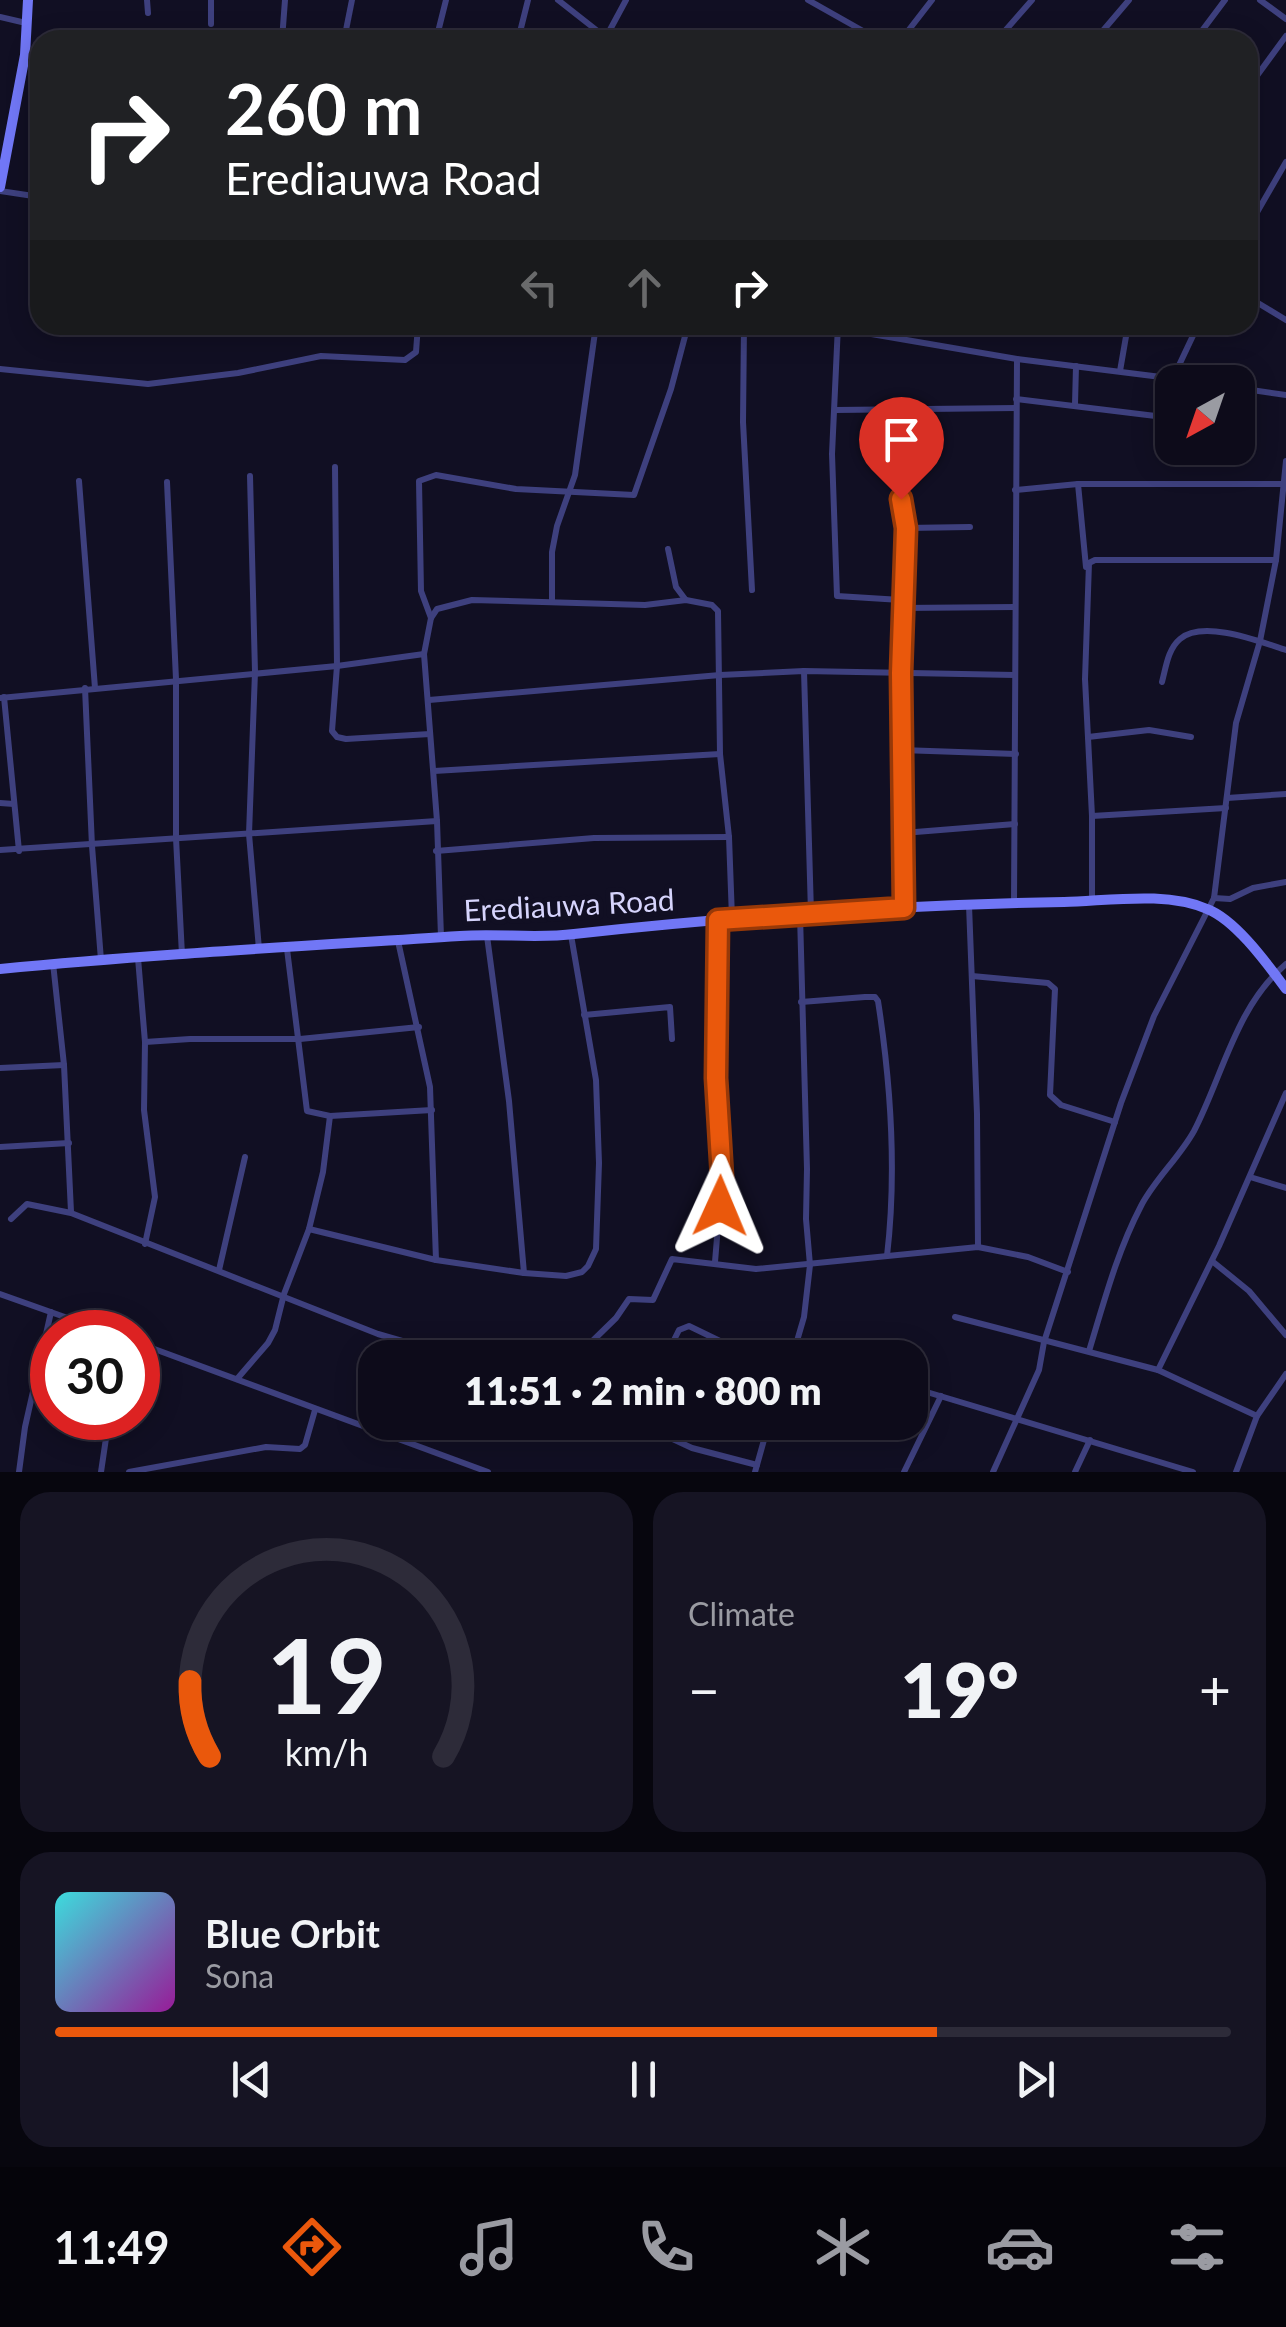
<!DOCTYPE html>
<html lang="en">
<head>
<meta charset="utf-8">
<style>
	body { margin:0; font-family:Lato,sans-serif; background:#161423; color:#f1f3f6; height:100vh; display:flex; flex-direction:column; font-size:38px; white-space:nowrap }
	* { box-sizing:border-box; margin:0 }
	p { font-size:32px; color:#9a9ba2 }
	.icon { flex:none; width:55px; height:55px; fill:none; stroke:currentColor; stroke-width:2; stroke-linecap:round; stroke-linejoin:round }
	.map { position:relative; height:1472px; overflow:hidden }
	.details { display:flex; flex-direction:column; gap:20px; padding:20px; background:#07060e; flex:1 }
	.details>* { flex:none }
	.banner { position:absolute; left:30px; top:30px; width:1228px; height:305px; border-radius:30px; box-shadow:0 5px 25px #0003,0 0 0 2px #2d2b39; background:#202124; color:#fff; overflow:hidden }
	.needle { width:65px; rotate:220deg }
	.buttons { position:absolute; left:1155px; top:365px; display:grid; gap:20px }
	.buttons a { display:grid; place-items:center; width:100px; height:100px; border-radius:20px; background:#0d0b1a; box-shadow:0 5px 25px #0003,0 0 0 2px #2d2b39; font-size:50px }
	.speed { position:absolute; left:30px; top:1310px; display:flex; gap:20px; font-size:50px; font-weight:700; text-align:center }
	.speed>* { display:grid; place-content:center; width:130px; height:130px; border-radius:50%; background:#0d0b1a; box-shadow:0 5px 25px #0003,0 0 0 2px #2d2b39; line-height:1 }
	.speed .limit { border:15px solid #d22; background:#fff; color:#111 }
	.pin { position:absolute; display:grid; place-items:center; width:85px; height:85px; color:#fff; margin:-102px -42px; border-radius:50% 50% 50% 0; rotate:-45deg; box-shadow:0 0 10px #0007 }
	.pin .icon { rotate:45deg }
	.me { position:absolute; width:110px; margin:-55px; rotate:1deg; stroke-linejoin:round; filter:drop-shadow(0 0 8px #0008) }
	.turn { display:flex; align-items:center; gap:35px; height:210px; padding:0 30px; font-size:45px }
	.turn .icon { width:130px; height:130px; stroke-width:2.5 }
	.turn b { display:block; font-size:70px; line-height:85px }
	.lanes { display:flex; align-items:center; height:95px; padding:0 30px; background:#0003; justify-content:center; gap:50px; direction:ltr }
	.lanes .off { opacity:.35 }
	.big { font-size:75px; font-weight:800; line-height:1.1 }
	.details .card { flex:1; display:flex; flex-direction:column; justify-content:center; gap:15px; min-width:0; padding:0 35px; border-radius:30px; background:#161423 }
	.details .dial { align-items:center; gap:0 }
	.dial svg { height:260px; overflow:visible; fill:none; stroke:#2d2b39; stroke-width:7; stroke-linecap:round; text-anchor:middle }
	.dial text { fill:#f1f3f6; stroke:none }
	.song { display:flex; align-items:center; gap:30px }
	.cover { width:120px; height:120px; border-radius:15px; background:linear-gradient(135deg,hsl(180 70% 55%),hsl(300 70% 35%)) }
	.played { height:10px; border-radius:5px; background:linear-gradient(90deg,#ea580c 75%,#2d2b39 75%) }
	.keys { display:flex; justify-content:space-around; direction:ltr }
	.heat { display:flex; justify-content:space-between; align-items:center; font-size:55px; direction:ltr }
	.details .tiles { flex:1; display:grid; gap:20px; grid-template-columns:1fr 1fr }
	.card:last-child { grid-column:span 2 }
	.trip { position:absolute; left:358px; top:1340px; width:570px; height:100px; border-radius:30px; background:#0d0b1a; box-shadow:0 5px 25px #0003,0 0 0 2px #2d2b39; font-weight:800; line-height:100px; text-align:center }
	.dock { display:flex; height:160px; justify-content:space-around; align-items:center; background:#05040a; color:#9a9ba2 }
	.dock .icon { width:70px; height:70px }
	.dock .on { color:#ea580c }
	.dock b { font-size:45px; color:#f1f3f6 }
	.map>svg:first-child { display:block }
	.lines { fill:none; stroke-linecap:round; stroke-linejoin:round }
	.street { stroke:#3e407e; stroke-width:6 }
	.secondary { stroke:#7177f6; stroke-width:10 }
	.route-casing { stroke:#983908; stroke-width:25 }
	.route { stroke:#ea580c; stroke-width:18 }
	.labels { text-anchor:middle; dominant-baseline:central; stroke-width:10; stroke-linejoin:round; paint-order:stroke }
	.street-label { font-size:30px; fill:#d6d4fc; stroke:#110f23 }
</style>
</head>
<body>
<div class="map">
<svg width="1286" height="1472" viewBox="0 0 1286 1472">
	<rect width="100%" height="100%" fill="#110f23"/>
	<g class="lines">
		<g class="street">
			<polyline points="147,0 148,13"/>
			<polyline points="558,0 609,40"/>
			<polyline points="808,0 879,40"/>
			<polyline points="1260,0 1286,19"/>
			<polyline points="0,17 26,23"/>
			<polyline points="211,24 211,0"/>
			<polyline points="605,39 626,0"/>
			<polyline points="282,40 285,0"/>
			<polyline points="344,40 352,0"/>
			<polyline points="436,40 446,0"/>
			<polyline points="518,40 528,0"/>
			<polyline points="901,40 932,0"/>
			<polyline points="997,40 1032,0"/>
			<polyline points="1095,40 1129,0"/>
			<polyline points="1195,40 1225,0"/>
			<polyline points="25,55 40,57"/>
			<polyline points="1248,88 1286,36"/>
			<polyline points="0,191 40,197"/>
			<polyline points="1248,228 1286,162"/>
			<polyline points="1248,297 1286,320"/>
			<polyline points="744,325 743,422 752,590"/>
			<polyline points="819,325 1017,359 1201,382"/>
			<polyline points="838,325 832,454 837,596 901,600"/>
			<polyline points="0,369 148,384 238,373 321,356 405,360 416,352 418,325"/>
			<polyline points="1120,371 1128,325"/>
			<polyline points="1173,378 1198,325"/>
			<polyline points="1238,388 1286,395"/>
			<polyline points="1016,399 1172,418"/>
			<polyline points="1075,404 1076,366"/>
			<polyline points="835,410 1016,408"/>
			<polyline points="335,467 337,666 332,731 337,737 346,739 430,734"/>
			<polyline points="895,471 906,528 901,608 904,907"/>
			<polyline points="250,476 255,672 249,834 259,949"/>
			<polyline points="79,481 95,688"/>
			<polyline points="167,482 176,679 176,838 182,955"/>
			<polyline points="1078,484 1086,567"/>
			<polyline points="1015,490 1078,484 1282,484"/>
			<polyline points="906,528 970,527"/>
			<polyline points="668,549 676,587 685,599"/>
			<polyline points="552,601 552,552 557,526 575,475 596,325"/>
			<polyline points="901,608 1015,607"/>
			<polyline points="431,618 421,591 419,481 436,475 516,489 634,495 671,389 688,325"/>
			<polyline points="424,654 431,618 437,609 472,600 645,605 686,600 712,605 718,611 720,754 729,837 732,918"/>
			<polyline points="804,671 811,913"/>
			<path d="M1162,682C1166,667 1168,649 1180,639C1203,619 1261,642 1286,650"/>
			<polyline points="85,688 92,846 101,960"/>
			<polyline points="4,697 19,851"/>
			<polyline points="0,698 337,666 424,654 437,821 441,937"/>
			<polyline points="429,700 720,675 804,671 1015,675"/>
			<polyline points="1088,737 1149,730 1191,737"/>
			<polyline points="901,750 1016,754"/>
			<polyline points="434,771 720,754"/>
			<polyline points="1227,798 1286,794"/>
			<polyline points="0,803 14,804"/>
			<polyline points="1092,816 1226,808"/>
			<polyline points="903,833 1015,824"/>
			<polyline points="0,850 437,821"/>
			<polyline points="436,851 594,838 729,837"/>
			<polyline points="1214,898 1230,899 1253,888 1286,882"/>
			<polyline points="1092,900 1092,816 1085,679 1089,563 1095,560 1276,560"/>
			<polyline points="1014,903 1017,359"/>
			<polyline points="969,905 977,1114 978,1247"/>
			<polyline points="487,936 509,1101 524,1273"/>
			<polyline points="398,941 430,1087 436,1260"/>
			<polyline points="287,949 307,1111 330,1116 432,1110"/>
			<polyline points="138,958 145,1042 144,1110 155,1197 145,1244"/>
			<polyline points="53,963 64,1065 71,1212"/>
			<polyline points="972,976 1048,983 1055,989 1050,1095 1061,1105 1115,1122"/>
			<path d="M801,1002L865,997H875L878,1001C891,1085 897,1171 887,1256"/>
			<polyline points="584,1015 670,1007 672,1039"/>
			<polyline points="145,1042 190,1039 300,1039 419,1027"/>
			<polyline points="0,1068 64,1065"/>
			<polyline points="0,1147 69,1143"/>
			<polyline points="1250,1177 1286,1188"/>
			<polyline points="11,1219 27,1204 71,1213 378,1334 461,1358"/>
			<polyline points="309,1229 436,1260 524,1273 566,1276 582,1272 588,1266 596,1249 599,1163 596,1080 571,935"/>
			<polyline points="1212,1261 1249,1291 1286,1335"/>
			<polyline points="715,1262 722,1177 716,1078 718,920"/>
			<polyline points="219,1270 245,1157"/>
			<polyline points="0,1294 107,1332"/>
			<polyline points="955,1317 1158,1370 1257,1416"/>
			<polyline points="138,1343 488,1472"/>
			<path d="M1089,1351C1104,1302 1117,1252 1141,1206C1155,1179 1179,1158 1194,1131C1223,1075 1236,1006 1286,964"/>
			<polyline points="575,1358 616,1318 629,1299 653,1300 672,1259 756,1269 978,1247 1028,1257 1068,1272"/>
			<polyline points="665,1358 679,1330 689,1326 755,1358"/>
			<polyline points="792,1358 804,1317 810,1265 806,1219 807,1169 800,915"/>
			<polyline points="1158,1370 1219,1246 1286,1093"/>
			<polyline points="237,1379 268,1343 275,1330 284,1294 309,1229 323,1172 330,1116"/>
			<polyline points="910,1387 1193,1472"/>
			<polyline points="636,1422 692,1448 757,1465"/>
			<polyline points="19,1472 25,1427 51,1312"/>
			<polyline points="101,1472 109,1418"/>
			<polyline points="129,1472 266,1447 300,1449 305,1445 315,1410"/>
			<polyline points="755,1472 769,1422"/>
			<polyline points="904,1472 941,1396"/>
			<polyline points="993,1472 1039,1370 1044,1342 1121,1103 1154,1016 1214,898 1236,723 1260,641 1276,560 1286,461"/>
			<polyline points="1075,1472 1090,1440"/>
			<polyline points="1236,1472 1257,1416 1286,1374"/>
		</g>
		<g class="secondary">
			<polyline points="0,187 25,55 28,0"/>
			<path d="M0,969C153,954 307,946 460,936C498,933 537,939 574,934C736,916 901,905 1064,902C1108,901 1166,891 1207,909C1236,920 1268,965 1286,989"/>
		</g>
	</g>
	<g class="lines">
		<g class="route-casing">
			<polyline id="route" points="720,1206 722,1177 716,1078 718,920 904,908 901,673 906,528 901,499"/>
		</g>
		<use href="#route" class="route"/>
	</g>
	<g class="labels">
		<g class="street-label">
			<text transform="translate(569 904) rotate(-3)">Erediauwa Road</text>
		</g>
	</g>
</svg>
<div class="buttons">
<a><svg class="needle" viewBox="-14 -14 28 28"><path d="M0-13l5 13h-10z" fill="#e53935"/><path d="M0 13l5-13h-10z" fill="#9a9ba2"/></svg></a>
</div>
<div class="speed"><div class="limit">30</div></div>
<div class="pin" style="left:901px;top:499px;background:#d93025"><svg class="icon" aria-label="arrive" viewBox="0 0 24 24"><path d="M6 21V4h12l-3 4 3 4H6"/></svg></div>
<svg class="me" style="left:720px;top:1206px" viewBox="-20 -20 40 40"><path d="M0-17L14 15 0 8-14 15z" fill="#ea580c" stroke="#fff" stroke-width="4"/></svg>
<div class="trip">11:51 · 2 min · 800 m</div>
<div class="banner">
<div class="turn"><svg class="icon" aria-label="right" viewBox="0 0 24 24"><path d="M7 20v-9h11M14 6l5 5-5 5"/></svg><div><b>260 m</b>Erediauwa Road</div></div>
<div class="lanes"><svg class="icon off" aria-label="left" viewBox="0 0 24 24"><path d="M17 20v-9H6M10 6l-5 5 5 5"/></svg><svg class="icon off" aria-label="ahead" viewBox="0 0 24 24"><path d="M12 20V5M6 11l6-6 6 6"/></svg><svg class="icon" aria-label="right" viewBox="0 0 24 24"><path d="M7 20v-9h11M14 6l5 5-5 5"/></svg></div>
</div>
</div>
<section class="details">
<div class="tiles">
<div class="card dial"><svg viewBox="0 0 100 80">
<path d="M14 69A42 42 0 1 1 86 69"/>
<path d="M14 69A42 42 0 0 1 8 46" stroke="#ea580c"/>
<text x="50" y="56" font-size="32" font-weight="700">19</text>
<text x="50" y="72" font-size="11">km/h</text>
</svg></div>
<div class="card"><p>Climate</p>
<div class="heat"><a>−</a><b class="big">19°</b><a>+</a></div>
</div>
<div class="card">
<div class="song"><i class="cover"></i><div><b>Blue Orbit</b><p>Sona</p></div></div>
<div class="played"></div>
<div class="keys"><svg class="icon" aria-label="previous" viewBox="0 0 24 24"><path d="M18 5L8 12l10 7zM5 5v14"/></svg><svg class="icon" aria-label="pause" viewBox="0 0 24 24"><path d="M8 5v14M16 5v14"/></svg><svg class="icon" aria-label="next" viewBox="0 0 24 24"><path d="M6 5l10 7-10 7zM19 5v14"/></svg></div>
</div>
</div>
</section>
<nav class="dock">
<b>11:49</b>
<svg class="icon on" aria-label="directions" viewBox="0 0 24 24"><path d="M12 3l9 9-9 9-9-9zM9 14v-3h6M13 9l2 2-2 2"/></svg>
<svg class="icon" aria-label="music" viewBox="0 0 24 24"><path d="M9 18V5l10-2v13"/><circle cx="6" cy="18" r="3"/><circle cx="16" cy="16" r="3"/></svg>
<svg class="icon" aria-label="phone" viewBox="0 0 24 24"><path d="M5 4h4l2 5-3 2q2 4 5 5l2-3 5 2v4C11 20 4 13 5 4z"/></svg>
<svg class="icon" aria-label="climate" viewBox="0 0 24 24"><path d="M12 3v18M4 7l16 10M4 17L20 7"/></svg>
<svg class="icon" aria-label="car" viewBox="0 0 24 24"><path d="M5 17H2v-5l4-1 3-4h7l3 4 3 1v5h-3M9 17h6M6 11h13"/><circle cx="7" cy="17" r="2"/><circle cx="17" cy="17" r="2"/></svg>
<svg class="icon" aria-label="filters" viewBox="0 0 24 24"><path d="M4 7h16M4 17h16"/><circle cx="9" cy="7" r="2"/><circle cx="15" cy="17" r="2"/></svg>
</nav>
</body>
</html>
